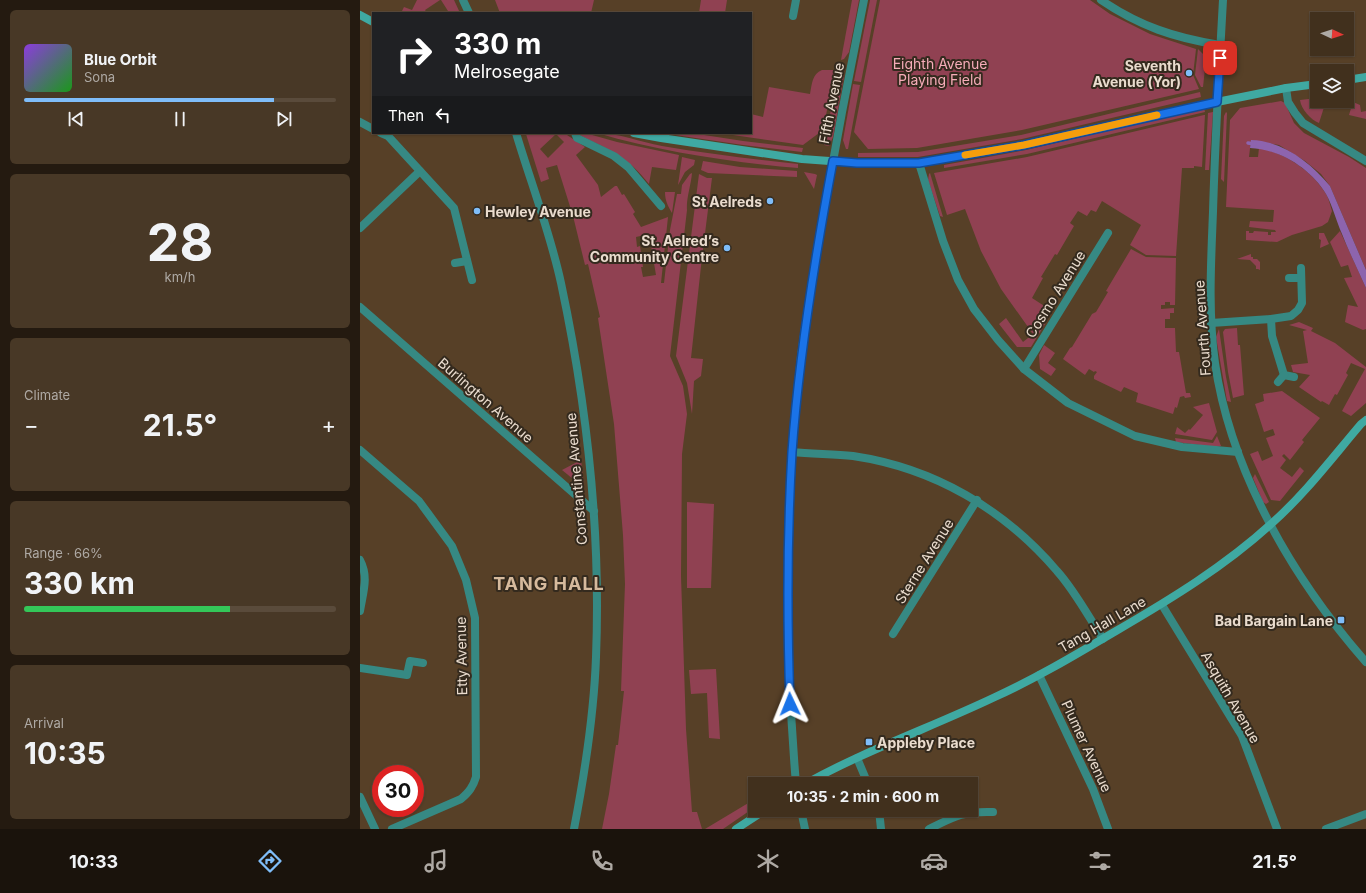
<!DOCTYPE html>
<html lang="en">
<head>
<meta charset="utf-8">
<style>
	body { margin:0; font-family:Inter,sans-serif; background:#483826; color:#f1f3f6; height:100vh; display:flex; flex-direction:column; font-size:15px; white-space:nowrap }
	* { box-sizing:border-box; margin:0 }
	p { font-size:13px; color:#aea9a4 }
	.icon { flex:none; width:22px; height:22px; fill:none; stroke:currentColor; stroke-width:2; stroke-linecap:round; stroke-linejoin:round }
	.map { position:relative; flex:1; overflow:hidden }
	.side { display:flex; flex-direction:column; gap:10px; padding:10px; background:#241a10; width:360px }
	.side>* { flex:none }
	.guide { position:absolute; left:12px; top:12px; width:380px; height:122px; border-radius:0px; box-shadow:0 1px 3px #0004,0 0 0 1px #5a4b3b; background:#202124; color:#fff; overflow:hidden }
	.needle { width:26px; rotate:94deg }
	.tools { position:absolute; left:950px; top:12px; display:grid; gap:8px }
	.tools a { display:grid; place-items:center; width:44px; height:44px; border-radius:0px; background:#41301d; box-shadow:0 1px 3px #0004,0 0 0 1px #5a4b3b; font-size:20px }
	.speed { position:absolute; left:12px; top:765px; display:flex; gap:8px; font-size:20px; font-weight:700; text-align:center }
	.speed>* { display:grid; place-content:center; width:52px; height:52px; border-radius:50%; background:#41301d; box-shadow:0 1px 3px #0004,0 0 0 1px #5a4b3b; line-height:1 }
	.speed .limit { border:6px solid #d22; background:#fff; color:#111 }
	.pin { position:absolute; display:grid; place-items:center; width:34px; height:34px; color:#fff; margin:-17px; border-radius:8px; box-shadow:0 2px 6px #0006 }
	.me { position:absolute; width:44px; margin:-22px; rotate:358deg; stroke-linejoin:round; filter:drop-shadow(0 0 3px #0008) }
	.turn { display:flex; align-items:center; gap:14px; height:84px; padding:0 16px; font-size:18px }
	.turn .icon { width:52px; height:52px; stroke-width:2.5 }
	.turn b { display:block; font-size:28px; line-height:34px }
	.then { display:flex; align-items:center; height:38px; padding:0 16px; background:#0003; gap:8px; font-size:15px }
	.big { font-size:30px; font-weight:700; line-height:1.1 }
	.side .widget { flex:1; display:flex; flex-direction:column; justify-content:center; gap:6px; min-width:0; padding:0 14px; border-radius:6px; background:#483826 }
	.side .dial { align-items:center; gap:0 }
	.dial b { font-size:52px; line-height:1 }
	.song { display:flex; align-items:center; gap:12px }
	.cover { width:48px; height:48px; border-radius:6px; background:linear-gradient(135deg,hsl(270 70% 55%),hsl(120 70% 35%)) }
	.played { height:4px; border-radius:2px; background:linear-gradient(90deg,#7fbdf9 80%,#5a4b3b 80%) }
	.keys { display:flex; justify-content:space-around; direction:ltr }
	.heat { display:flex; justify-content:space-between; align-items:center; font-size:22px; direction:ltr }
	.charge { height:6px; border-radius:3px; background:linear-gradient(90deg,#34c759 66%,#5a4b3b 0) }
	.trip { position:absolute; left:388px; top:777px; width:230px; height:40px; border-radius:0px; background:#41301d; box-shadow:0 1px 3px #0004,0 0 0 1px #5a4b3b; font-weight:700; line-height:40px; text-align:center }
	.tab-bar { display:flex; height:64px; justify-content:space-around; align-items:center; background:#1a130c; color:#aea9a4 }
	.tab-bar .icon { width:28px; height:28px }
	.tab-bar .active { color:#7fbdf9 }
	.tab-bar b { font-size:18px; color:#f1f3f6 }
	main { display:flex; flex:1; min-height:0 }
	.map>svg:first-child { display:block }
	.green { fill:#904152; fill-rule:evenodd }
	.water { fill:#8d64ae }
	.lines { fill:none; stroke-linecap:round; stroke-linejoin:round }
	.stream { stroke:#8d64ae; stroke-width:3.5 }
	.street { stroke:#368983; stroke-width:8 }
	.secondary { stroke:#3fa9a2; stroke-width:8 }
	.route-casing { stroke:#114b97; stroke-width:10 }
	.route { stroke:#1a73e8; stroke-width:7 }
	.slow { stroke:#f59e0b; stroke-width:7 }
	.poi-dot { fill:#7fbdf9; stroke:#342a1e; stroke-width:1.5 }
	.labels { text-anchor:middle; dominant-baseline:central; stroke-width:4; stroke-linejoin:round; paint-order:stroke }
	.park-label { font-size:14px; fill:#f6acb8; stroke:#342a1e }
	.poi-label { font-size:14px; font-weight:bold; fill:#eadcce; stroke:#342a1e; text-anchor:end }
	.street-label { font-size:14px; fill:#eadcce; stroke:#342a1e }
	.district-label { font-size:18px; font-weight:bold; letter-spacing:1px; fill:#d6ba9d; stroke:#342a1e }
</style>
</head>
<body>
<main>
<section class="side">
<div class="widget">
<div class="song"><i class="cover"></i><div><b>Blue Orbit</b><p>Sona</p></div></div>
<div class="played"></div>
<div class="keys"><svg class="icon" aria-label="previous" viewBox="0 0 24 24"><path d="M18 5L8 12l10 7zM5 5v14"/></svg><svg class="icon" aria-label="pause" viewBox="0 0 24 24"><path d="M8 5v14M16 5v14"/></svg><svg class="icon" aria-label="next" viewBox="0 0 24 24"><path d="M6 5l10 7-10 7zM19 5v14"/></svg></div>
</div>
<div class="widget dial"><b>28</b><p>km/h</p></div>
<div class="widget"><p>Climate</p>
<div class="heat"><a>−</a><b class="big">21.5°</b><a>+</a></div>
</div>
<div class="widget"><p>Range · 66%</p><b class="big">330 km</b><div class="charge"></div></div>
<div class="widget"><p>Arrival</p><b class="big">10:35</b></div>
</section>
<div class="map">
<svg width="1006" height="829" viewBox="0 0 1006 829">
	<rect width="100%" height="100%" fill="#574027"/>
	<g class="green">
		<polygon points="57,0 80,0 65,10 67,13 41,13 44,7 52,10"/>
		<polygon points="81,0 94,0 100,13 85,13 88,11"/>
		<polygon points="135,0 234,0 231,13 151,13 149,11 140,13"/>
		<polygon points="341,0 367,0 365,13 339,13"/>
		<polygon points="492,0 499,0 489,52 484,59 481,60"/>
		<polygon points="510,0 517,0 501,82 494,81"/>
		<polygon points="520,0 730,0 750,14 790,34 836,49 833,75 839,89 662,130 557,148 508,149 494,132"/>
		<polygon points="838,49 845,56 846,59 843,87 841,87 835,75"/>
		<polygon points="479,68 484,76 473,137 469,146 464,145"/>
		<path d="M462,70H475L463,130L443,145L359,133H391V114L403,117L409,87L450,94C452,84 452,74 462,70Z"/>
		<polygon points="493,84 500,85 488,149 486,149 483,140"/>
		<polygon points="840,92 841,97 662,139 558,157 498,157 498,153 558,152 661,135"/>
		<path d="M957,98V101H966L959,123C951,120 941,109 940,100Z"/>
		<path d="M921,101L925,103L934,123L944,133L989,157L1006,168V270L970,186L961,174L945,161L919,145L891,140L889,157H898L899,148C925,153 952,171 966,194C969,199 970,205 972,211L968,222L962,226L932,235L917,242L886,240V231H889V233H893L894,231L908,232V235H911V232H916L915,230L889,227L890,221L913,222L914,210L866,207L870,120L880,108Z"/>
		<polygon points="993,102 1000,105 1001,112 1006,111 1006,119 989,115"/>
		<polygon points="844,108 845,112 667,154 584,168 584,165 666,150"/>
		<polygon points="853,112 849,170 845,170 848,113"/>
		<polygon points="866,112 867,113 864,182 861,179 864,116"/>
		<polygon points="844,115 845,115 842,167 834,166 834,168 822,168 816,256 786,255 770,245 781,225 742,201 736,212 731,210 727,216 718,211 710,223 714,226 697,255 695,254 681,277 683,278 672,298 692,311 689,317 682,313 678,320 685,324 671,347 657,347 639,324 646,318 663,342 673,334 641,289 621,251 605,209 587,215 574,173 667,157"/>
		<path d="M167,133H204L225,147L216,155L238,185L241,197L255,186H257L262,195L264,194L275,212L273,214L281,227L308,217L301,283H304L310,230L317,194H321L322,185L330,174L332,173C331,185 326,199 327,210L310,356L323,386L327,414L322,454L321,576L326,729L332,812H337L342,829H242L249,794L256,745H258L264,691H261L265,584L263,535L254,424L238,318L240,317L228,264L225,265L213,216L197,165L186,168L189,179L181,182L166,134ZM196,134L204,142L188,158L180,149ZM289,234L296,275L283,277L281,267H283L280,246L277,247L276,237Z"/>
		<path d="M217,133H225L257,142L319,155L316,170L292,167L289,184C268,157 250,150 221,136Z"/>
		<path d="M237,133C259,133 280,142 302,146C348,154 393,159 438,164V168C370,162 302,152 237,133Z"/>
		<polygon points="302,133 331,133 383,141 443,148 442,152 383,145"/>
		<polygon points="322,157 335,160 334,165 325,172 318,185"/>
		<polygon points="343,161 380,167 437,171 437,177 348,173 341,170"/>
		<polygon points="444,172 455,174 457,175 454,189"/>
		<polygon points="570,173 583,217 580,216 568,180 569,174"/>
		<polygon points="339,174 347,178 352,178 342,257 331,358 343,359 341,376 334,381 332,414 327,383 316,356"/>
		<path d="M305,192H315L312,213C308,206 305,201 305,192Z"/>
		<polygon points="980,231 1006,288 1006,329 1003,330 985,322 988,305 998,307 984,278 992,277 988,265 981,267 970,242"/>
		<polygon points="959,233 964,233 969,244 960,248 961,240 959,239"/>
		<polygon points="771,249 786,257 816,258 815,305 810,305 810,302 805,302 805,305 801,305 801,309 814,308 814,313 810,313 810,319 805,319 805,328 815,328 816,352 819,352 826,393 830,393 831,397 825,398 824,396 820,397 817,408 815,407 813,414 776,402 778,393 764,387 761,392 734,379 734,376 737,372 735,371 734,372 729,369 725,375 703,359 710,348 712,347 732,314 736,312 748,292 746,291"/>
		<polygon points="891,254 891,257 893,257 893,259 897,259 900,262 900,270 898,269 896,269 896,266 890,260 877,259"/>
		<polygon points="939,322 953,328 951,331 975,343 1006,367 1006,403 991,416 982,411 1005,369 991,363 986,373 988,375 977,395 975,394 969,405 962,401 961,402 939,387 950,375 933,372 931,365 948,363 943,331 947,330 929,325"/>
		<polygon points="877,328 878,345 880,345 884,395 873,398 868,372 863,332 865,329"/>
		<polygon points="859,329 866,377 871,402 867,401 856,337"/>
		<polygon points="684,345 695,353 688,363 696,369 691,376 680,369 679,355"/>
		<polygon points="922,391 960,418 942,440 944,442 930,460 924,454 922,456 926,460 920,468 932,477 940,467 944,471 920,501 911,500 890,454 898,451 902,461 913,456 906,438 915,435 913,429 904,432 895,404 904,401 903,394"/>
		<polygon points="849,403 857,432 852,440 815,434 817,427 825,433 829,429 830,430 843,415 833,407"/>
		<polygon points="857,436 861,446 856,447 816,442 815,438 853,443"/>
		<polygon points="221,460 224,488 202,470"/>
		<polygon points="895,474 909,502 906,504 903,502 893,478"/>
		<polygon points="327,502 354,504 351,588 327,588"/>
		<polygon points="356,669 360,739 349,738 347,693 331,694 329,670"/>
		<polygon points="395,799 395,807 363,829 345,829"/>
	</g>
	<path class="water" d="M891,140C923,141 950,162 970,186L1006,270V288C998,270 989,252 982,234C977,223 972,204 966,194C951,169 920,149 890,148Z"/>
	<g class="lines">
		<polyline class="stream" points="888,143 895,144"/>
		<g class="street">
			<polyline points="103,0 109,13"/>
			<path d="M741,0C779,26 815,38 860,45"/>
			<path d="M863,0C859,71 855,141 853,212C851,262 848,313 855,363C871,473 934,580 1006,662"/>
			<polyline points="433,16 436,0"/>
			<polyline points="926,88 928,102 935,113 943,123 1006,161"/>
			<polyline points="0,122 13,129"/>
			<polyline points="21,133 28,136 94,208 112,280"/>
			<path d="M156,133C171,183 190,232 201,283C227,405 241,531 236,657C234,714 225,772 214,829"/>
			<polyline points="215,133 217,138 254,156 268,167 301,206"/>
			<polyline points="559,163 583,241 598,280 614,309 638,340 664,369 708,403 775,436 822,447 878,452"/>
			<polyline points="0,228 60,171"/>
			<polyline points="95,263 107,261"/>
			<polyline points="929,278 941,278"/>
			<polyline points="0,307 234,511"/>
			<polyline points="911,319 912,336 924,375 934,377"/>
			<polyline points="851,323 911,319 931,316 938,310 942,303 941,268"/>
			<polyline points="664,369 748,233"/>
			<polyline points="918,382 924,375"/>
			<path d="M0,450L59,501L92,546L106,580L115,618L116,777C113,787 109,792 101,799L32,829"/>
			<path d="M432,452C452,454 473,454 493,456C574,468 644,509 697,571C715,591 728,616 743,639"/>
			<path d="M0,560C9,577 3,592 0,611"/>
			<polyline points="802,605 882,736 917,829"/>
			<polyline points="533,634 617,500"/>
			<polyline points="0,668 47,675 50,661 63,663"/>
			<polyline points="679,675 733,789 748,829"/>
			<polyline points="497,758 508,784"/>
			<path d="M436,784C424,641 425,498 441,356C447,311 455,267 462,222C475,148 489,74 504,0"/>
			<polyline points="0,797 15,829"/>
			<polyline points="441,810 445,829"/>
			<polyline points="519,810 521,829"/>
			<path d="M569,829C595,816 604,811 633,812"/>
			<polyline points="966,829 1006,814"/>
		</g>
		<g class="secondary">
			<polyline points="0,15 13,22"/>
			<polyline points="987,80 1006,77"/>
			<polyline points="274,133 301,138 442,159 497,163 559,163 664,145 857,102 926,88 957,84"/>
			<path d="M445,784C506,750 572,727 635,697C677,678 717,654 756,631C811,599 865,566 911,524C945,494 972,458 1001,424L1006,420"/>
			<polyline points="376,829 405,810"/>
		</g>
	</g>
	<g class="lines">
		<g class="route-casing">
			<path id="route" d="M430,704C427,620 427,536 432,452C439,355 455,257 473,161L497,163H559L664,145L857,102L860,58"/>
		</g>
		<use href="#route" class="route"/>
		<polyline class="slow" points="605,155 664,145 797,115"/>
	</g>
	<g class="poi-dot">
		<circle cx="829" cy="73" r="4"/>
		<circle cx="410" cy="201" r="4"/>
		<circle cx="117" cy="211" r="4"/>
		<circle cx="367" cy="248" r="4"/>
		<rect x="977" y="616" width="8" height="8" rx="2"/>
		<rect x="505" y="738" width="8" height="8" rx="2"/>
	</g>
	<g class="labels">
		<g class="park-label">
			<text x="580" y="63">Eighth Avenue<tspan x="580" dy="16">Playing Field</tspan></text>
		</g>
		<g class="poi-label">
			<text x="821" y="65">Seventh<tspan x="821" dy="16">Avenue (Yor)</tspan></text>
			<text x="402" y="201">St Aelreds</text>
			<text x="125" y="211" text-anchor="start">Hewley Avenue</text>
			<text x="359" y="240">St. Aelred’s<tspan x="359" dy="16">Community Centre</tspan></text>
			<text x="973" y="620">Bad Bargain Lane</text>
			<text x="517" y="742" text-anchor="start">Appleby Place</text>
		</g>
		<g class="street-label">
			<text transform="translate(471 103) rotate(-79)">Fifth Avenue</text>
			<text transform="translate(695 294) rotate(-58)">Cosmo Avenue</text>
			<text transform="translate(842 328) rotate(-94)">Fourth Avenue</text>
			<text transform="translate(126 400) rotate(41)">Burlington Avenue</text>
			<text transform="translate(216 479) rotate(-95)">Constantine Avenue</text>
			<text transform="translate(564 561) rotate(-58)">Sterne Avenue</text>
			<text transform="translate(742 624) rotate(-30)">Tang Hall Lane</text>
			<text transform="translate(101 656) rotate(-91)">Etty Avenue</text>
			<text transform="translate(871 697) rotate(60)">Asquith Avenue</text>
			<text transform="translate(727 746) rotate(65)">Plumer Avenue</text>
		</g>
		<g class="district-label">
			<text x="189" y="583">TANG HALL</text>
		</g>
	</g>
</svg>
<div class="tools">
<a><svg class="needle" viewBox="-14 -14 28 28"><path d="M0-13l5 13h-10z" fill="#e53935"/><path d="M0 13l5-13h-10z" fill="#aea9a4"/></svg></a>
<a><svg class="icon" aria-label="layers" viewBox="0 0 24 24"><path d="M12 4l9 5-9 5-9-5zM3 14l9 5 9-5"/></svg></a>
</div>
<div class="speed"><div class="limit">30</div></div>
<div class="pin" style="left:860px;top:58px;background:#d93025"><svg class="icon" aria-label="arrive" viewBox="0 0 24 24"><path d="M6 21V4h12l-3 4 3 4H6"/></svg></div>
<svg class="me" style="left:430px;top:704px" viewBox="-20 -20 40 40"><path d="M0-17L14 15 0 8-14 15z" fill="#1a73e8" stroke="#fff" stroke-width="4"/></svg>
<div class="trip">10:35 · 2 min · 600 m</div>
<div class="guide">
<div class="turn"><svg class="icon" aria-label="right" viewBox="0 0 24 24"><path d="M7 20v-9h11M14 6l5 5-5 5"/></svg><div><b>330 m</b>Melrosegate</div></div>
<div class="then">Then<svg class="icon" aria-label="left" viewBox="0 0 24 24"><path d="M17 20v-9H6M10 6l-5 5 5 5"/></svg></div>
</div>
</div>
</main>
<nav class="tab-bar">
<b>10:33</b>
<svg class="icon active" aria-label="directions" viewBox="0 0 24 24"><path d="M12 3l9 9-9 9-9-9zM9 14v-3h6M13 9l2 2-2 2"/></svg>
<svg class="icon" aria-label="music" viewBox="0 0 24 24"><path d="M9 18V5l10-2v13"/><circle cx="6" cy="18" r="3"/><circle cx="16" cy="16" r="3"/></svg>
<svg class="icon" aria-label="phone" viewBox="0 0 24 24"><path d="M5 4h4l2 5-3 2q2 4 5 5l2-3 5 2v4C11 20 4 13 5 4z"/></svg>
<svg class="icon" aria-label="climate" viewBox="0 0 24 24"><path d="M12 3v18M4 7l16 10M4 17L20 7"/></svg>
<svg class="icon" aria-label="car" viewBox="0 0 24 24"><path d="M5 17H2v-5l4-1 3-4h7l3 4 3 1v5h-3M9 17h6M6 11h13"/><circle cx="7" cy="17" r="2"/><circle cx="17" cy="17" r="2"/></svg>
<svg class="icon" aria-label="filters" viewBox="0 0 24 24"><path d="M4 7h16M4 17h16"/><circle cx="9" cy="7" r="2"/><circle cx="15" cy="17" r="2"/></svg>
<b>21.5°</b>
</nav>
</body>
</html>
